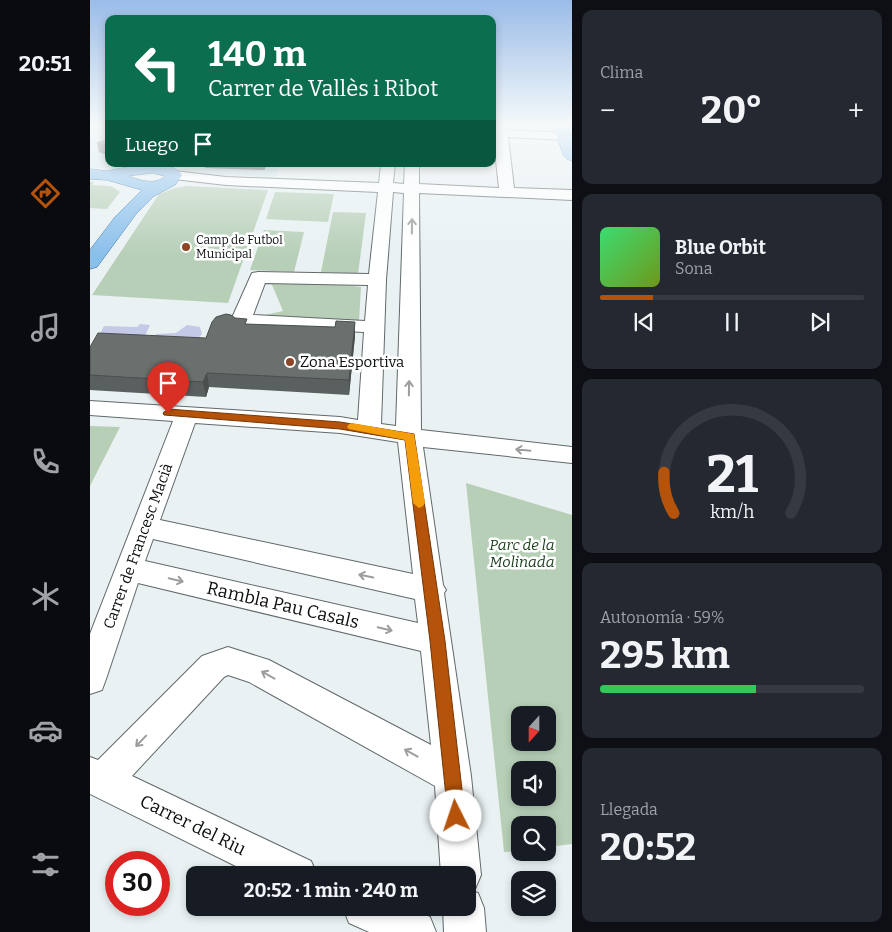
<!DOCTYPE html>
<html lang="es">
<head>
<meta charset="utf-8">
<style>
	body { margin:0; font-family:Bitter,serif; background:#242831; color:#f1f3f6; height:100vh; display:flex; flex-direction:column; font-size:19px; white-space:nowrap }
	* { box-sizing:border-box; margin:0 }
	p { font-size:16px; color:#9ea1a6 }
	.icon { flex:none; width:28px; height:28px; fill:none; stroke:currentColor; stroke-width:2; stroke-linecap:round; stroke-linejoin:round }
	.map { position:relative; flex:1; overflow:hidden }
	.sheet { display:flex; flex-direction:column; gap:10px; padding:10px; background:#0d0f14; width:320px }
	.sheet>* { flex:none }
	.hud { position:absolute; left:15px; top:15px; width:391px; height:152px; border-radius:10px; box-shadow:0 2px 8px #0003; background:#0b6e4f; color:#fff; overflow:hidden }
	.needle { width:32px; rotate:201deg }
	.buttons { position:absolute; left:421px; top:706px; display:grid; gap:10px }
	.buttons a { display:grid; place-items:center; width:45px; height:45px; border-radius:10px; background:#171b24; box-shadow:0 2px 8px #0003; font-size:25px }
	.speed { position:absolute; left:15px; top:851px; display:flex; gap:10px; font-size:25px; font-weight:700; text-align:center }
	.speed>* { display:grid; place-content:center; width:65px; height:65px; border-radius:50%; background:#171b24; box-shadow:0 2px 8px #0003; line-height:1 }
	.speed .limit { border:8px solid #d22; background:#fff; color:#111 }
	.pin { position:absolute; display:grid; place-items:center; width:42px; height:42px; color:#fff; margin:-51px -21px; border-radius:50% 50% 50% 0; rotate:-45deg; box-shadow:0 0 5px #0007 }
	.pin .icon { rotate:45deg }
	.me { position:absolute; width:55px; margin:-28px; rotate:356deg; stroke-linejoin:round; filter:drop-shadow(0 0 4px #0008) }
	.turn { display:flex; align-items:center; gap:18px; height:105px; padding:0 20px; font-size:22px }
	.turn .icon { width:65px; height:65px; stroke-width:2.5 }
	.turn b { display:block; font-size:35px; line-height:42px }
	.then { display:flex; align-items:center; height:48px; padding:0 20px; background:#0003; gap:10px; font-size:19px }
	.big { font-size:38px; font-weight:700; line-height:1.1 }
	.sheet .widget { flex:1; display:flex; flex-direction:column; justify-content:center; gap:8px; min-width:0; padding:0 18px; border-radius:10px; background:#242831 }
	.sheet .dial { align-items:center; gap:0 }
	.dial svg { height:130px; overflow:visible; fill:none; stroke:#363941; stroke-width:7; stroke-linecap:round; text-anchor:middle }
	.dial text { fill:#f1f3f6; stroke:none }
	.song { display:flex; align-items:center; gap:15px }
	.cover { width:60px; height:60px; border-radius:8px; background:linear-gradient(135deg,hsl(140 70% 55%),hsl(80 70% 35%)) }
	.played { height:5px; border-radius:2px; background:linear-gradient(90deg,#b45309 20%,#363941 20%) }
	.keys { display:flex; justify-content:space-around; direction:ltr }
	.heat { display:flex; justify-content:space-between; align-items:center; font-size:28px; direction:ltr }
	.charge { height:8px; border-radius:4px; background:linear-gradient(90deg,#34c759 59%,#363941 0) }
	.trip { position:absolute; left:96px; top:866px; width:290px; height:50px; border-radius:10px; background:#171b24; box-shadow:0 2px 8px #0003; font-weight:700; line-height:50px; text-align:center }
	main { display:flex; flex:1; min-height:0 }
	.dock { display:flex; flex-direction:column; width:90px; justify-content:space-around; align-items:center; background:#090b0e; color:#9ea1a6 }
	.dock .icon { width:35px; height:35px }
	.dock .current { color:#b45309 }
	.dock b { font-size:22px; color:#f1f3f6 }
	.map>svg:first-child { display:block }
	.built { fill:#d5e7eb }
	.green { fill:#b7cfb7; fill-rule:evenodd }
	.water { fill:#c5c9e8 }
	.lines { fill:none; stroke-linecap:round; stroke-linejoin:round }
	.minor-casing { stroke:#61696a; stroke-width:2 }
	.major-casing { stroke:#296595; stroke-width:1 }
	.minor { fill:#fff; fill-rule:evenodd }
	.major { fill:#89bfeb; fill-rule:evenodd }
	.wall { fill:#5a605f }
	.shaded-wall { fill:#4a4e4d }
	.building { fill:#69706e; stroke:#4a4e4d }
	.oneway { stroke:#9d9e9f }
	.route { fill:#b45309; stroke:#753606 }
	.slow { fill:#f59e0b }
	.poi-dot { fill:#8d4525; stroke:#fff; stroke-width:2 }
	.labels { text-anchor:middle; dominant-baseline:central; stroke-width:5; stroke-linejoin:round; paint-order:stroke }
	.far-poi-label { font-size:12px; fill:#0a0d0e; stroke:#fff; text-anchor:start }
	.poi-label { font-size:15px; fill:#0a0d0e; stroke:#fff; text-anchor:start }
	.park-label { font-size:15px; font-style:italic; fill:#193e1b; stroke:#fff }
	.street-label { font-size:15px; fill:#0a0d0e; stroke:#fff }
	.near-street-label { font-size:18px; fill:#0a0d0e; stroke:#fff }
</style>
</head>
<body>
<main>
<nav class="dock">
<b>20:51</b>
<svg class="icon current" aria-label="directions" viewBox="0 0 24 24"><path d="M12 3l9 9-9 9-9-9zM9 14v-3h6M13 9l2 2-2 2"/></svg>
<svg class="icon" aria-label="music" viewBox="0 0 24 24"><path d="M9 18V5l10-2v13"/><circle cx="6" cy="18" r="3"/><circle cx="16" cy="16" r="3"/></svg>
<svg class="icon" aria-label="phone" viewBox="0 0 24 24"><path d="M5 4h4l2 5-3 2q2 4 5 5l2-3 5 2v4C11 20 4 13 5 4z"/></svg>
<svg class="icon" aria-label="climate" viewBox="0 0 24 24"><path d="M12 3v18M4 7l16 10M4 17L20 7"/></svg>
<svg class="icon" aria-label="car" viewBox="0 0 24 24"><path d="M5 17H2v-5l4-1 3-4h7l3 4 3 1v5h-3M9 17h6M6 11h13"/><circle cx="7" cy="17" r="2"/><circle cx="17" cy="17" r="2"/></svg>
<svg class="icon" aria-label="filters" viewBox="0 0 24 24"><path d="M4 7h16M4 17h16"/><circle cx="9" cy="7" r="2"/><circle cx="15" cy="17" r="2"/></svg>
</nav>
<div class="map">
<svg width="482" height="932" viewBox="0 0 482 932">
	<rect width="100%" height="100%" fill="#e9f1f3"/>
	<g class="built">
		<polygon points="0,125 19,125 19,164 56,164 39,169 0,168"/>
		<polygon points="94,164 190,164 185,177 85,173"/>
	</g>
	<g class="green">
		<polygon points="0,182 4,182 2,185 21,186 30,192 17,209 0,208"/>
		<polygon points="98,186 178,190 138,303 2,295 69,194 85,188"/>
		<polygon points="185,192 244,194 238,222 176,219"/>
		<polygon points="243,212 276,213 268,274 231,272"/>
		<polygon points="174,230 214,232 204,272 160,270"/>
		<polygon points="212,279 271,287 269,321 170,316 193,311 180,280"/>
		<polygon points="0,426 30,427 0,486"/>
		<path d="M376,483L482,515V844L458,847V825H430V851L414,852ZM430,715H458V742H430ZM430,770H458V798H430Z"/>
	</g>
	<g class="water">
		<polygon points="50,324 60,325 51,344 6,341 14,326 47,327"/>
		<polygon points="97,325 110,327 112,334 107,340 63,336 67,334 86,333"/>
	</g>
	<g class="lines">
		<g class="minor-casing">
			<g id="minor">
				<path d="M402,125H413L415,130L480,133L481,136L480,139L475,140L418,137L424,188L482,190V200L329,193L331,430L482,447V463L333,447L353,585L356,590L354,593L381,776L391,875L385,889L381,891L388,893L394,908L396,932H354L353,908H378V875H351L345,786L159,682L138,675L134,677L42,776L221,861L227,875H164L0,794V757L8,760L112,656L138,647L179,660L341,745L331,651L48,583L16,679L12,690L0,694V634L83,421L0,415V401L250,417L268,420L274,332L151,326L144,324L141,320L162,273L168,272L279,274L288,192L136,185L84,179L79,178L77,175L79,172L84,171L136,177L289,183L291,164H305L303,183L314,184L315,164H329V184L409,188ZM303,192L314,193L306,426L291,424L296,280ZM175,283L278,285L275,321L163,315ZM105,423L250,433L308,442L323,574L70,520ZM63,539L325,599L328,623L55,561Z"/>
				<polygon points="253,908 319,908 340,917 346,932 279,932 259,923"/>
			</g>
		</g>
		<g class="major-casing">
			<g id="major">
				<polygon points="463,125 477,125 482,138 482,161 477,159 474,156"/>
				<path d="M53,164C66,163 83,163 92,175L85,185L64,196L46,214L7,267L0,269V250L25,217L52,190L17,180L0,179V169L17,171ZM63,173L75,176C66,186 49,180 38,176Z"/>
			</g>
		</g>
		<use href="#minor" class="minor"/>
		<use href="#major" class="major"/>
	</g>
	<g class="wall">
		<polygon points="19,139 19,156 9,152 7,143"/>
		<polygon points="115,164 177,164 174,170 115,168"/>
		<polygon points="145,318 157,325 265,336 259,395 119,387 116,397 0,390 0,347 116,338"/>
	</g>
	<g class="shaded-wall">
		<polygon points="174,164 177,164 174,170"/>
		<polygon points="265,322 265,336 259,395 259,380"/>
		<polygon points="117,373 119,387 116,397 113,382"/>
	</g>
	<g class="building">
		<polygon points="19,139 19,147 7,143"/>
		<polygon points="136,314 141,315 145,318 157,319 155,324 245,327 246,321 265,322 259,380 117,373 113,382 0,375 0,347 8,333 116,338 122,322 126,317"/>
	</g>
	<defs><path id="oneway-shaft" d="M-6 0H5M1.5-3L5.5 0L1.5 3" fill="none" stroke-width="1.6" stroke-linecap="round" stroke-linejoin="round" transform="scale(1.25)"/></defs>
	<g class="oneway">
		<use href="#oneway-shaft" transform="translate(322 226) rotate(-89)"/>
		<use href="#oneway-shaft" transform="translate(319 388) rotate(-89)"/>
		<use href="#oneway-shaft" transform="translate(433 450) rotate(-174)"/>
		<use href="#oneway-shaft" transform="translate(276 576) rotate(-168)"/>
		<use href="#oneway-shaft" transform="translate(86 580) rotate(13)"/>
		<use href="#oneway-shaft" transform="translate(295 629) rotate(13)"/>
		<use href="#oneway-shaft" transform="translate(178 675) rotate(-151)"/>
		<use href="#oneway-shaft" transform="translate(51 741) rotate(134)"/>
		<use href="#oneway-shaft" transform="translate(321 753) rotate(-151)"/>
	</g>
	<linearGradient id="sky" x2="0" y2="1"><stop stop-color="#9abce8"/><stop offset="0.49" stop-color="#f5f9fa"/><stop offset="1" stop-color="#f5f9fa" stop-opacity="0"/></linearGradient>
	<rect width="482" height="255" fill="url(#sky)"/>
	<polygon class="route" points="78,409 250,422 324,434 355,641 375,816 373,822 366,824 360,822 358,816 340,641 315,440 250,429 74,415 73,413"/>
	<polygon class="slow" points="262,423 324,434 335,503 333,506 329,508 323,503 315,440 259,429 257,427 259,424"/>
	<g class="poi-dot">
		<circle cx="96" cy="247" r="5"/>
		<circle cx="200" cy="362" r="5"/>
	</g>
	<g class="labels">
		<g class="far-poi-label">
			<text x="106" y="240">Camp de Futbol<tspan x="106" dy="14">Municipal</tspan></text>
		</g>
		<g class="poi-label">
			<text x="210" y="362">Zona Esportiva</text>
		</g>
		<g class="park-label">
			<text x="432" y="545">Parc de la<tspan x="432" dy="17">Molinada</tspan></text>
		</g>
		<g class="street-label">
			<text transform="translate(48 546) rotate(-70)">Carrer de Francesc Macià</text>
		</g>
		<g class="near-street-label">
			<text transform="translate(193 605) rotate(13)">Rambla Pau Casals</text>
			<text transform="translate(103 825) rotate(26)">Carrer del Riu</text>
		</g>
	</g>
</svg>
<div class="buttons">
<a><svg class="needle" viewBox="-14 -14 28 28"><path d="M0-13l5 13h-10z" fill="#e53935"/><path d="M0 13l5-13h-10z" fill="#9ea1a6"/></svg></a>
<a><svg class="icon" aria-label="sound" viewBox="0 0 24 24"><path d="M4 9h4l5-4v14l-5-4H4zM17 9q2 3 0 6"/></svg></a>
<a><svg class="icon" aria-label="search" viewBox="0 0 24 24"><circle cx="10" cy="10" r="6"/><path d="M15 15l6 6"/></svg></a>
<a><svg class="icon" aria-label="layers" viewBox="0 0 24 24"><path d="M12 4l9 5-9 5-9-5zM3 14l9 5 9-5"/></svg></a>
</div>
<div class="speed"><div class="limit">30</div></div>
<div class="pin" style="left:78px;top:413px;background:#d93025"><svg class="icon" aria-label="arrive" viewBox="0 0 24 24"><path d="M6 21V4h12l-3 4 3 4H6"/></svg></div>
<svg class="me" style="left:366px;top:816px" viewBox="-20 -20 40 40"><circle r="19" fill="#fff"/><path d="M0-13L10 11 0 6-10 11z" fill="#b45309"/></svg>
<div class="trip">20:52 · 1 min · 240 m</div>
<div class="hud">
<div class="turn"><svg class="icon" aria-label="left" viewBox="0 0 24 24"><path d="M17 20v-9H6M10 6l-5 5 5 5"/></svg><div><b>140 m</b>Carrer de Vallès i Ribot</div></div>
<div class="then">Luego<svg class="icon" aria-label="arrive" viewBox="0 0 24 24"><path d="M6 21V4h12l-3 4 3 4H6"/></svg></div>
</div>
</div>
<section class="sheet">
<div class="widget"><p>Clima</p>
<div class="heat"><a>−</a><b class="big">20°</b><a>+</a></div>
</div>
<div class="widget">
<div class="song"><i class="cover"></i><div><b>Blue Orbit</b><p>Sona</p></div></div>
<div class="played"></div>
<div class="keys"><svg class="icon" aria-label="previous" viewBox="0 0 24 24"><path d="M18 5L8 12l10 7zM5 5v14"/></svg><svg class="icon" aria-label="pause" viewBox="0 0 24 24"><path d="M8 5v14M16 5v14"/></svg><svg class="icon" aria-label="next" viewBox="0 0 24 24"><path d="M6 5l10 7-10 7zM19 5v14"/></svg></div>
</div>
<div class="widget dial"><svg viewBox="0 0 100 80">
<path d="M14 69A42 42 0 1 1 86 69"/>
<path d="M14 69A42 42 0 0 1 8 44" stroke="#b45309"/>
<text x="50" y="56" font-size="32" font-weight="700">21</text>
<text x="50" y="72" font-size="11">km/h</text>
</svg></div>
<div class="widget"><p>Autonomía · 59%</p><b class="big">295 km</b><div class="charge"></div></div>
<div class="widget"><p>Llegada</p><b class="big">20:52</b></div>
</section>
</main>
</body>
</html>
